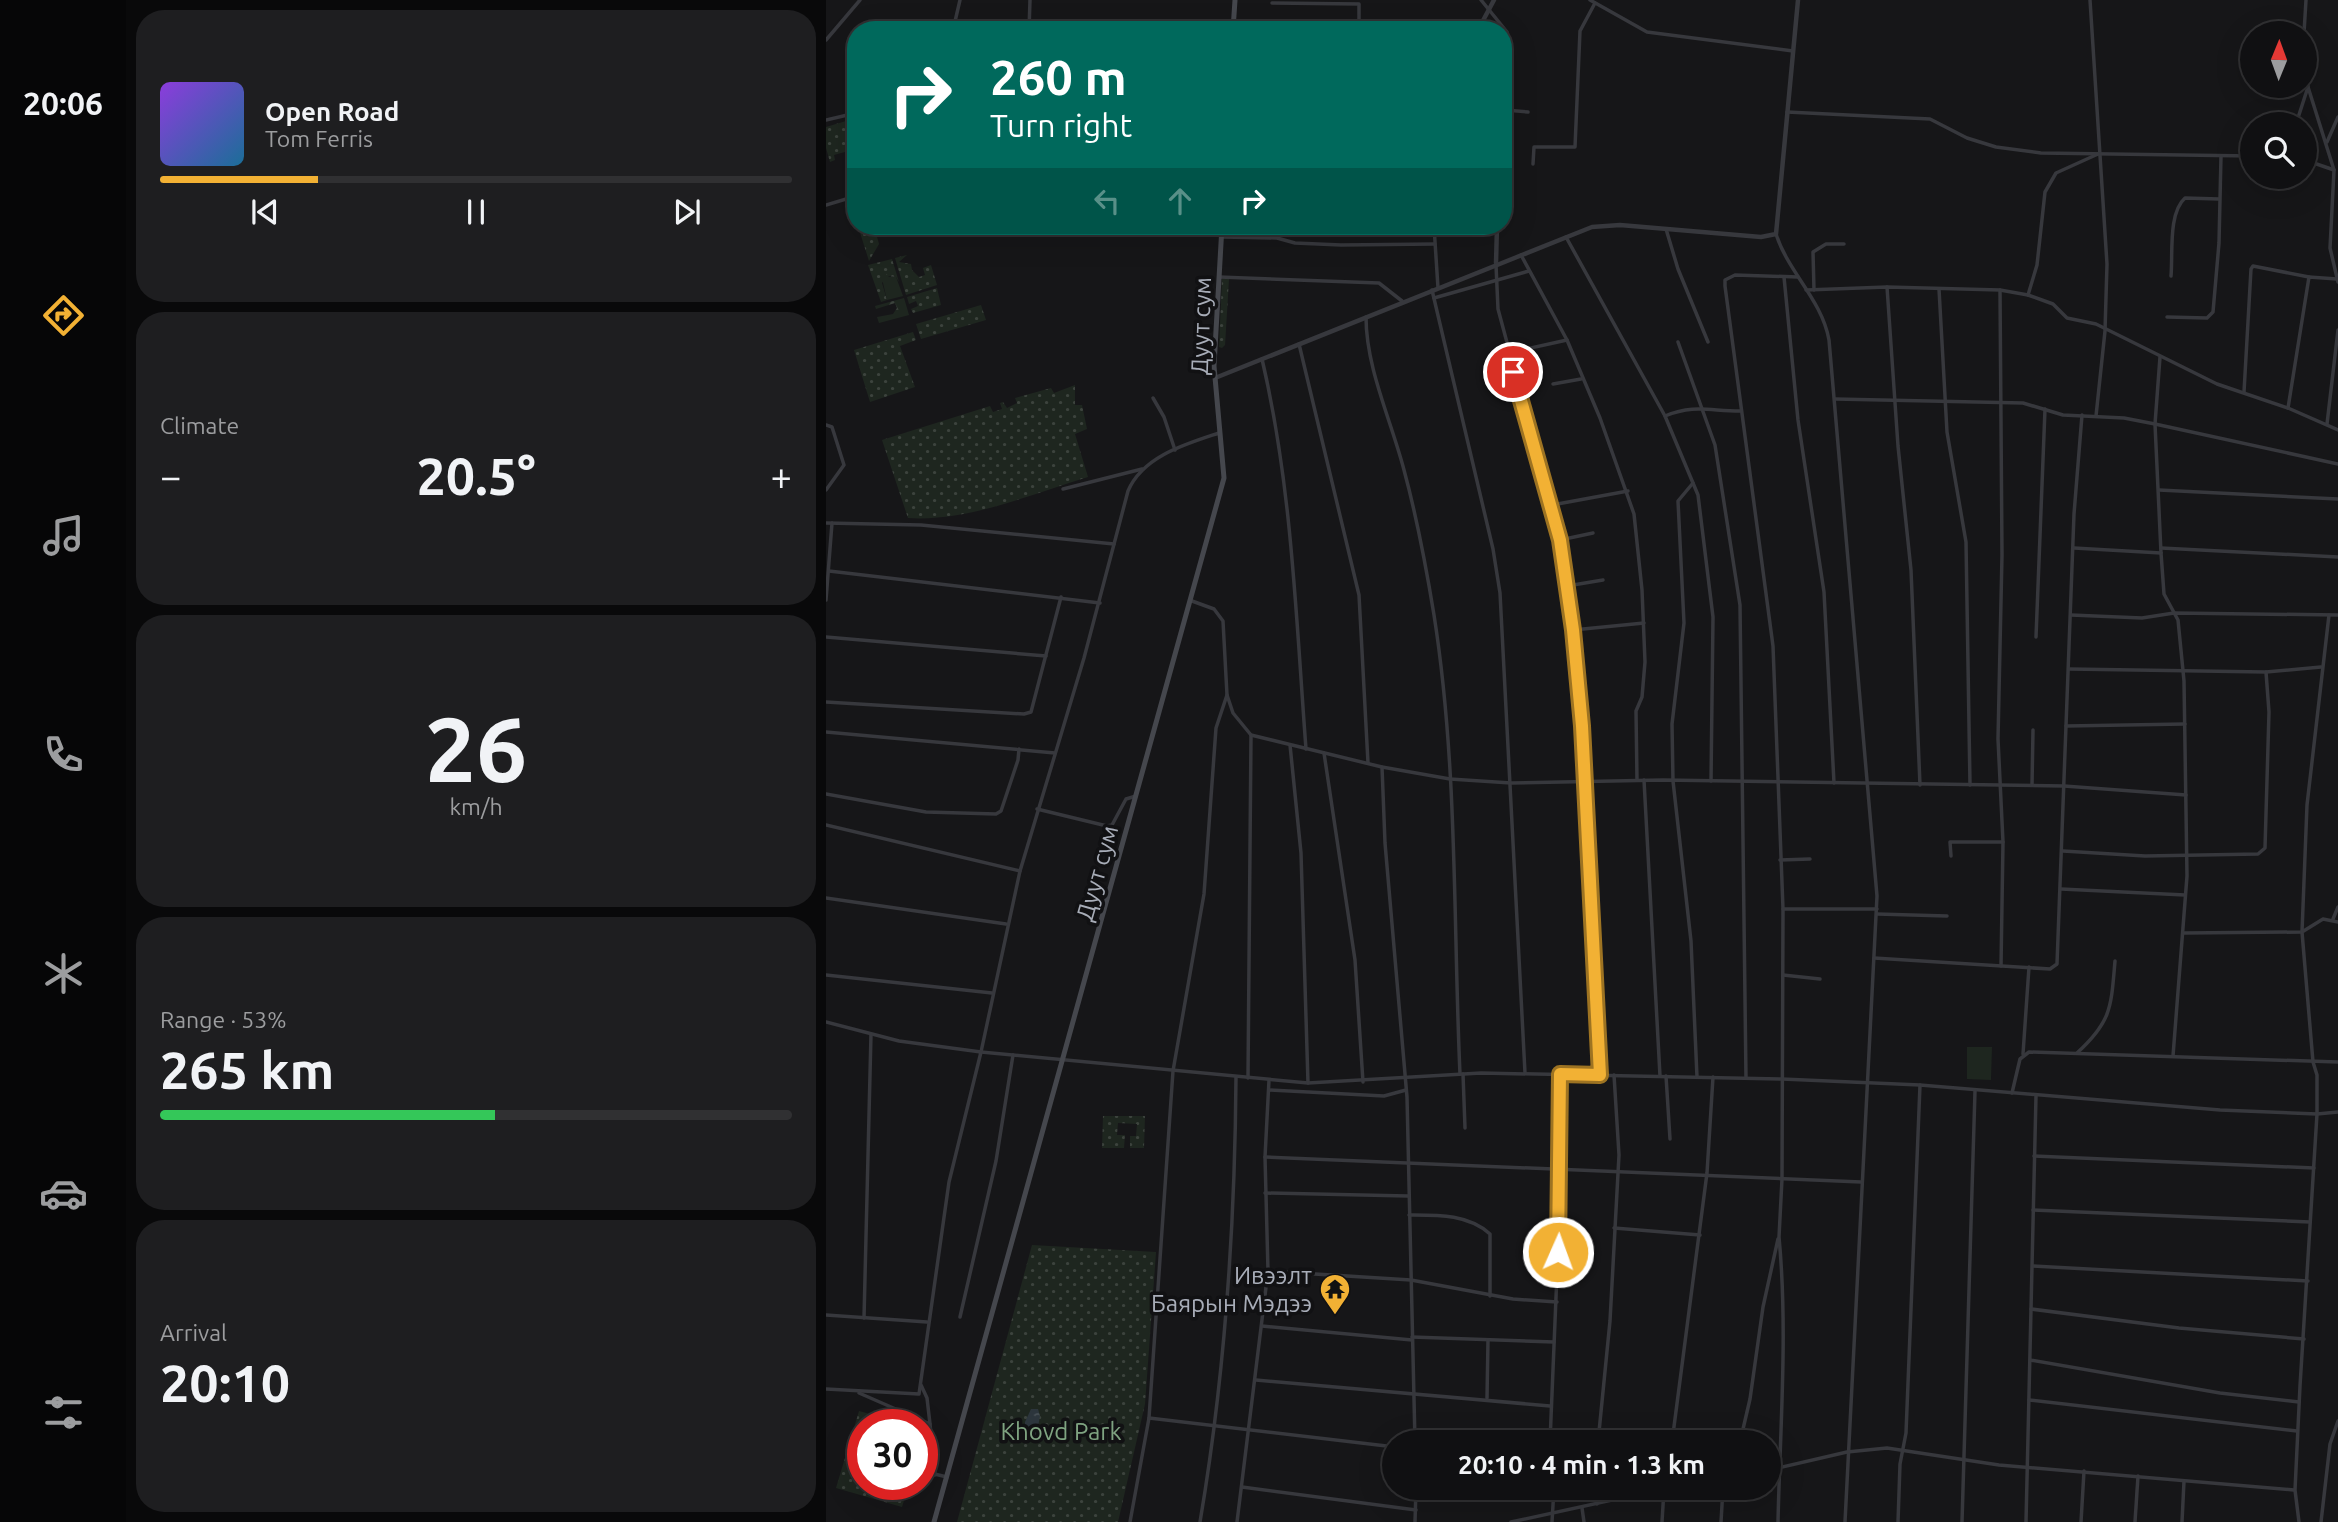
<!DOCTYPE html>
<html lang="en">
<head>
<meta charset="utf-8">
<style>
	body { margin:0; font-family:Ubuntu,sans-serif; background:#1e1e20; color:#f1f3f6; height:100vh; display:flex; flex-direction:column; font-size:26px; white-space:nowrap }
	* { box-sizing:border-box; margin:0 }
	p { font-size:23px; color:#9c9d9f }
	.icon { flex:none; width:38px; height:38px; fill:none; stroke:currentColor; stroke-width:2; stroke-linecap:round; stroke-linejoin:round }
	.map { position:relative; flex:1; overflow:hidden }
	.panel { display:flex; flex-direction:column; gap:10px; padding:10px; background:#09090a; width:700px }
	.panel>* { flex:none }
	.hud { position:absolute; left:21px; top:21px; width:665px; height:214px; border-radius:28px; box-shadow:0 7px 28px #0002,0 0 0 2px #303032; background:#00695c; color:#fff; overflow:hidden }
	.needle { width:46px; rotate:1deg }
	.buttons { position:absolute; left:1414px; top:21px; display:grid; gap:14px }
	.buttons a { display:grid; place-items:center; width:77px; height:77px; border-radius:50%; background:#101012; box-shadow:0 7px 28px #0002,0 0 0 2px #303032; font-size:35px }
	.speed { position:absolute; left:21px; top:1409px; display:flex; gap:14px; font-size:35px; font-weight:700; text-align:center }
	.speed>* { display:grid; place-content:center; width:91px; height:91px; border-radius:50%; background:#101012; box-shadow:0 7px 28px #0002,0 0 0 2px #303032; line-height:1 }
	.speed .limit { border:10px solid #d22; background:#fff; color:#111 }
	.pin { position:absolute; display:grid; place-items:center; width:60px; height:60px; color:#fff; margin:-30px; border:4px solid #fff; border-radius:50%; box-shadow:0 2px 7px #0007 }
	.me { position:absolute; width:77px; margin:-38px; rotate:2deg; stroke-linejoin:round; filter:drop-shadow(0 0 5px #0008) }
	.turn { display:flex; align-items:center; gap:24px; height:147px; padding:0 28px; font-size:32px }
	.turn .icon { width:91px; height:91px; stroke-width:2.5 }
	.turn b { display:block; font-size:49px; line-height:60px }
	.lanes { display:flex; align-items:center; height:66px; padding:0 28px; background:#0003; justify-content:center; gap:35px; direction:ltr }
	.lanes .off { opacity:.35 }
	.big { font-size:52px; font-weight:700; line-height:1.1 }
	.panel .widget { flex:1; display:flex; flex-direction:column; justify-content:center; gap:10px; min-width:0; padding:0 24px; border-radius:28px; background:#1e1e20 }
	.panel .dial { align-items:center; gap:0 }
	.dial b { font-size:91px; line-height:1 }
	.song { display:flex; align-items:center; gap:21px }
	.cover { width:84px; height:84px; border-radius:10px; background:linear-gradient(135deg,hsl(270 70% 55%),hsl(200 70% 35%)) }
	.played { height:7px; border-radius:4px; background:linear-gradient(90deg,#f2b134 25%,#303032 25%) }
	.keys { display:flex; justify-content:space-around; direction:ltr }
	.heat { display:flex; justify-content:space-between; align-items:center; font-size:38px; direction:ltr }
	.charge { height:10px; border-radius:5px; background:linear-gradient(90deg,#34c759 53%,#303032 0) }
	.trip { position:absolute; left:556px; top:1430px; width:399px; height:70px; border-radius:35px; background:#101012; box-shadow:0 7px 28px #0002,0 0 0 2px #303032; font-weight:700; line-height:70px; text-align:center }
	main { display:flex; flex:1; min-height:0 }
	.tabs { display:flex; flex-direction:column; width:126px; justify-content:space-around; align-items:center; background:#060607; color:#9c9d9f }
	.tabs .icon { width:49px; height:49px }
	.tabs .active { color:#f2b134 }
	.tabs b { font-size:32px; color:#f1f3f6 }
	.map>svg:first-child { display:block }
	.grass { fill:url(#grass-dots) }
	.forest { fill:url(#forest-firs) }
	.garden { fill:#1e261f }
	.water { fill:url(#water-ripples) }
	.lines { fill:none; stroke-linecap:round; stroke-linejoin:round }
	.minor { stroke:#37383d; stroke-width:3.5 }
	.tertiary { stroke:#37383d; stroke-width:4.5 }
	.secondary { stroke:#45474d; stroke-width:5 }
	.route-casing { stroke:#9d7322; stroke-width:18 }
	.route { stroke:#f2b134; stroke-width:12 }
	.labels { text-anchor:middle; dominant-baseline:central; stroke-width:7; stroke-linejoin:round; paint-order:stroke }
	.street-label { font-size:24px; fill:#a8adb8; stroke:#111113 }
	.poi-label { font-size:24px; fill:#a8adb8; stroke:#111113; text-anchor:end }
	.park-label { font-size:24px; fill:#7fa381; stroke:#111113 }
</style>
</head>
<body>
<main>
<nav class="tabs">
<b>20:06</b>
<svg class="icon active" aria-label="directions" viewBox="0 0 24 24"><path d="M12 3l9 9-9 9-9-9zM9 14v-3h6M13 9l2 2-2 2"/></svg>
<svg class="icon" aria-label="music" viewBox="0 0 24 24"><path d="M9 18V5l10-2v13"/><circle cx="6" cy="18" r="3"/><circle cx="16" cy="16" r="3"/></svg>
<svg class="icon" aria-label="phone" viewBox="0 0 24 24"><path d="M5 4h4l2 5-3 2q2 4 5 5l2-3 5 2v4C11 20 4 13 5 4z"/></svg>
<svg class="icon" aria-label="climate" viewBox="0 0 24 24"><path d="M12 3v18M4 7l16 10M4 17L20 7"/></svg>
<svg class="icon" aria-label="car" viewBox="0 0 24 24"><path d="M5 17H2v-5l4-1 3-4h7l3 4 3 1v5h-3M9 17h6M6 11h13"/><circle cx="7" cy="17" r="2"/><circle cx="17" cy="17" r="2"/></svg>
<svg class="icon" aria-label="filters" viewBox="0 0 24 24"><path d="M4 7h16M4 17h16"/><circle cx="9" cy="7" r="2"/><circle cx="15" cy="17" r="2"/></svg>
</nav>
<section class="panel">
<div class="widget">
<div class="song"><i class="cover"></i><div><b>Open Road</b><p>Tom Ferris</p></div></div>
<div class="played"></div>
<div class="keys"><svg class="icon" aria-label="previous" viewBox="0 0 24 24"><path d="M18 5L8 12l10 7zM5 5v14"/></svg><svg class="icon" aria-label="pause" viewBox="0 0 24 24"><path d="M8 5v14M16 5v14"/></svg><svg class="icon" aria-label="next" viewBox="0 0 24 24"><path d="M6 5l10 7-10 7zM19 5v14"/></svg></div>
</div>
<div class="widget"><p>Climate</p>
<div class="heat"><a>−</a><b class="big">20.5°</b><a>+</a></div>
</div>
<div class="widget dial"><b>26</b><p>km/h</p></div>
<div class="widget"><p>Range · 53%</p><b class="big">265 km</b><div class="charge"></div></div>
<div class="widget"><p>Arrival</p><b class="big">20:10</b></div>
</section>
<div class="map">
<svg width="1512" height="1522" viewBox="0 0 1512 1522">
	<defs>
		<pattern id="grass-dots" width="8" height="8" patternUnits="userSpaceOnUse" patternTransform="scale(1.75)"><rect width="8" height="8" fill="#1e261f"/><path d="M2 2h.1M6 6h.1" fill="none" stroke="#3c433d" stroke-width="1.8" stroke-linecap="round"/></pattern>
		<pattern id="forest-firs" width="22" height="20" patternUnits="userSpaceOnUse" patternTransform="scale(1.75)"><rect width="22" height="20" fill="#1e261f"/><path d="M5 1l3.5 6h-7zM16 11l3.5 6h-7z" fill="#3c433d"/></pattern>
		<pattern id="water-ripples" width="26" height="14" patternUnits="userSpaceOnUse" patternTransform="scale(1.75)"><rect width="26" height="14" fill="#2c353c"/><path d="M2 4q2-2 4 0t4 0M15 11q2-2 4 0t4 0" fill="none" stroke="#485056"/></pattern>
	</defs>
	<rect width="100%" height="100%" fill="#161618"/>
	<g class="grass">
		<polygon points="30,118 30,140 23,142 26,150 8,155 9,160 4,162 0,148 0,127"/>
		<polygon points="32,226 48,226 53,244 43,261"/>
		<polygon points="81,255 73,262 85,264 86,270 93,277 99,275 97,268 105,265 111,285 80,295 69,258"/>
		<polygon points="66,259 73,282 70,277 61,276 56,283 61,300 55,302 42,265"/>
		<polygon points="396,279 403,279 399,345 396,348 393,347"/>
		<polygon points="111,288 115,305 87,313 85,309 92,306 90,301 83,304 81,297"/>
		<polygon points="155,305 160,320 95,339 90,324"/>
		<polygon points="87,332 90,340 74,346 89,387 44,402 28,350"/>
		<path d="M249,385V405H256L261,429L249,434L262,477C205,494 142,522 82,518L56,440L164,406L167,412L176,409L174,403L177,402L181,408L191,403L189,398L225,388L228,393Z"/>
		<polygon points="277,1116 319,1116 318,1148 304,1148 304,1136 310,1136 311,1124 292,1123 291,1135 299,1135 298,1148 276,1148"/>
		<polygon points="206,1245 330,1252 319,1404 292,1522 131,1522"/>
		<polygon points="33,1411 80,1424 37,1424 29,1461 37,1464 37,1484 51,1484 50,1487 63,1490 66,1485 83,1484 76,1507 10,1488"/>
	</g>
	<g class="forest">
		<polygon points="59,272 63,277 70,277 77,296 61,300 55,274"/>
		<polygon points="78,298 83,315 53,323 51,317 67,314 71,308 69,303 50,309 49,306"/>
	</g>
	<polygon class="garden" points="1141,1047 1166,1047 1165,1080 1141,1079"/>
	<polygon class="water" points="205,1409 212,1409 214,1416 210,1437 204,1440 199,1437 199,1422"/>
	<g class="lines">
		<g class="minor">
			<polyline points="655,0 681,32 679,110 702,112"/>
			<polyline points="764,0 821,32 967,51"/>
			<polyline points="1264,0 1281,264 1279,331 1270,416"/>
			<polyline points="446,3 533,4 533,30"/>
			<polyline points="127,30 134,0"/>
			<polyline points="203,30 204,0"/>
			<polyline points="1478,33 1480,0"/>
			<polyline points="0,40 34,0"/>
			<polyline points="1479,54 1482,87 1508,170 1504,248 1512,282"/>
			<polyline points="961,112 1104,119 1141,138 1170,147 1215,153 1426,156"/>
			<polyline points="0,120 30,113"/>
			<polyline points="1470,124 1482,87"/>
			<polyline points="1501,142 1512,117"/>
			<polyline points="1479,160 1508,170"/>
			<polyline points="707,164 708,147 749,147 754,31 769,3"/>
			<polyline points="0,205 30,196"/>
			<polyline points="608,226 612,288"/>
			<polyline points="840,229 852,269 882,342"/>
			<path d="M950,234C962,272 996,300 1003,340L1051,896L1019,1522"/>
			<polyline points="396,237 451,238 469,243 515,245 609,244"/>
			<polyline points="740,237 839,416 872,495 887,617 885,781"/>
			<polyline points="695,255 741,340 774,418 808,514 816,590 819,662 816,697 810,711 811,780"/>
			<polyline points="670,265 672,309 734,540 747,630 756,726 774,1075"/>
			<path d="M1345,276C1347,254 1342,213 1359,198L1393,199"/>
			<polyline points="393,277 553,283 576,301"/>
			<polyline points="958,277 972,420 998,592 1008,783"/>
			<polyline points="1061,287 1072,446 1085,570 1094,785"/>
			<polyline points="1113,289 1121,432 1140,542 1144,785"/>
			<polyline points="606,290 667,549 674,593 699,1073"/>
			<polyline points="980,290 1061,287 1174,290 1202,295 1227,304 1241,318 1270,324 1391,384 1462,408 1512,430"/>
			<polyline points="988,290 987,252 1000,244 1018,244"/>
			<polyline points="1174,290 1176,555 1172,739 1177,842 1175,966"/>
			<polyline points="1202,295 1211,265 1219,192 1230,173 1272,154"/>
			<polyline points="608,298 703,271"/>
			<path d="M540,317C540,368 565,420 578,470C591,518 600,566 608,615C632,767 627,921 634,1074"/>
			<polyline points="1341,317 1381,318 1387,312 1393,243 1395,156"/>
			<polyline points="852,342 889,445 914,605 920,1078"/>
			<polyline points="473,344 533,595 542,763"/>
			<polyline points="682,353 741,340"/>
			<polyline points="1334,357 1329,424 1335,553 1338,594 1352,620 1358,681 1361,876 1347,1056"/>
			<path d="M436,359C466,487 470,618 480,749"/>
			<polyline points="727,384 755,379"/>
			<polyline points="1418,392 1425,269 1427,266 1483,277"/>
			<polyline points="327,398 338,417 349,450"/>
			<polyline points="1009,399 1197,403 1237,415 1298,418 1329,424 1512,464"/>
			<polyline points="1462,408 1483,277 1511,279"/>
			<path d="M839,416C868,404 884,411 914,411"/>
			<polyline points="1501,424 1512,330"/>
			<polyline points="0,425 6,427 18,465 0,490"/>
			<path d="M393,433C360,444 317,456 302,491L258,658L194,871L155,1052L482,1083L655,1073L956,1079L1094,1085L1394,1110L1491,1114L1512,1112"/>
			<polyline points="867,483 852,501 858,623 846,724 847,781 865,941 871,1077"/>
			<polyline points="237,489 316,469"/>
			<polyline points="1333,490 1512,499"/>
			<polyline points="726,505 802,491"/>
			<polyline points="0,523 95,525 288,544"/>
			<polyline points="734,540 767,533"/>
			<polyline points="1248,548 1335,553"/>
			<polyline points="1335,548 1512,557"/>
			<polyline points="3,571 274,603"/>
			<polyline points="741,586 777,580"/>
			<polyline points="0,600 6,523"/>
			<polyline points="1245,615 1316,618 1348,613 1512,615"/>
			<polyline points="747,630 818,623"/>
			<polyline points="0,637 220,656"/>
			<polyline points="1210,637 1219,409"/>
			<polyline points="1243,669 1440,672 1495,667"/>
			<polyline points="401,695 407,713 425,735 556,767 624,779 685,783 837,780 1238,786 1360,795"/>
			<polyline points="0,702 198,714 205,712 235,597"/>
			<polyline points="1240,726 1359,724"/>
			<polyline points="0,732 229,753"/>
			<polyline points="464,745 475,853 482,1083"/>
			<polyline points="498,753 529,960 537,1082"/>
			<polyline points="556,767 559,843 581,1097 589,1442"/>
			<polyline points="818,780 834,1076"/>
			<polyline points="1206,785 1207,730"/>
			<polyline points="0,794 100,812 170,814 175,811 192,760 193,749"/>
			<polyline points="211,809 281,826 286,825 300,799 310,796"/>
			<polyline points="0,825 194,871"/>
			<polyline points="1237,851 1319,856 1432,854 1439,848 1443,712 1440,672"/>
			<polyline points="1125,856 1124,842 1177,842"/>
			<polyline points="954,860 984,859"/>
			<polyline points="1235,889 1359,895"/>
			<polyline points="0,898 180,924"/>
			<polyline points="957,909 1051,909"/>
			<polyline points="1051,914 1121,916"/>
			<polyline points="1507,919 1512,907"/>
			<polyline points="1358,933 1476,932 1497,919 1512,922"/>
			<polyline points="1048,958 1224,969 1231,964 1248,514 1256,415"/>
			<polyline points="0,975 166,993"/>
			<polyline points="957,975 994,979"/>
			<polyline points="0,1022 73,1041 155,1052 123,1182 93,1394 0,1389"/>
			<path d="M1251,1053C1286,1021 1285,1007 1289,961"/>
			<polyline points="1197,1054 1203,967"/>
			<polyline points="637,1074 639,1128"/>
			<polyline points="840,1076 844,1139"/>
			<polyline points="422,1078 425,735"/>
			<polyline points="443,1090 558,1096 580,1090"/>
			<polyline points="1186,1093 1194,1059 1203,1052 1512,1062"/>
			<polyline points="1208,1156 1488,1168"/>
			<polyline points="439,1157 1035,1182"/>
			<polyline points="439,1193 582,1196"/>
			<polyline points="1207,1210 1484,1222"/>
			<path d="M583,1215C611,1215 642,1214 664,1234V1296"/>
			<polyline points="788,1228 874,1235"/>
			<polyline points="1207,1266 1482,1281"/>
			<polyline points="442,1271 585,1280 687,1299 731,1302"/>
			<polyline points="1205,1309 1353,1328 1478,1339"/>
			<polyline points="0,1315 101,1322"/>
			<polyline points="134,1317 170,1161 187,1055"/>
			<polyline points="38,1318 45,1034"/>
			<polyline points="436,1326 586,1340"/>
			<polyline points="586,1337 728,1342"/>
			<polyline points="1204,1360 1394,1393 1473,1402"/>
			<polyline points="430,1380 724,1406"/>
			<polyline points="95,1385 101,1398 104,1424"/>
			<polyline points="33,1393 104,1424 109,1475"/>
			<polyline points="661,1398 662,1340"/>
			<polyline points="1203,1400 1471,1431"/>
			<polyline points="323,1418 569,1447"/>
			<polyline points="724,1442 734,1201 734,1074"/>
			<polyline points="772,1442 784,1321 793,1155 788,1075"/>
			<polyline points="846,1442 881,1173 887,1077"/>
			<polyline points="914,1442 924,1399 937,1307 952,1239"/>
			<polyline points="943,1470 1021,1452 1061,1448 1173,1465 1468,1490"/>
			<polyline points="96,1471 121,1477"/>
			<polyline points="416,1487 590,1510"/>
			<polyline points="771,1504 771,1488"/>
			<polyline points="756,1508 758,1522"/>
			<polyline points="304,1522 323,1418 347,1071 378,894 390,728 401,695 397,621 388,609 366,601"/>
			<path d="M374,1522C399,1375 409,1226 410,1077"/>
			<polyline points="411,1522 442,1271 439,1157 443,1080"/>
			<polyline points="589,1522 590,1488"/>
			<polyline points="685,1522 841,1488"/>
			<polyline points="726,1522 728,1488"/>
			<polyline points="836,1522 838,1489"/>
			<polyline points="895,1522 897,1488"/>
			<path d="M952,1522C954,1428 962,1332 953,1237L956,1179L957,909L947,646L899,286V280L909,275L972,277"/>
			<polyline points="1072,1522 1074,1464 1080,1433 1094,1085"/>
			<polyline points="1136,1522 1149,1091"/>
			<polyline points="1200,1522 1210,1096"/>
			<polyline points="1255,1522 1258,1471"/>
			<polyline points="1309,1522 1312,1476"/>
			<polyline points="1356,1522 1358,1481"/>
			<polyline points="1473,1522 1469,1490 1474,1386 1491,1114 1491,1075 1487,1062 1476,932 1481,805 1503,615"/>
			<polyline points="1495,1522 1504,1444 1512,1421"/>
		</g>
		<g class="tertiary">
			<polyline points="652,30 668,0"/>
			<polyline points="670,263 671,226"/>
			<polyline points="389,378 766,227 794,225 935,237 950,234 972,0"/>
		</g>
		<g class="secondary">
			<polyline points="407,30 409,0"/>
			<polyline points="108,1522 398,478 388,366 396,226"/>
		</g>
	</g>
	<g class="lines">
		<g class="route-casing">
			<polyline id="route" points="687,372 734,540 747,630 756,726 774,1075 734,1074 732,1252"/>
		</g>
		<use href="#route" class="route"/>
	</g>
	<defs>
		<g id="temple-pin" transform="scale(1.575)"><path d="M0 17L-7.5 6A9.5 9.5 0 1 1 7.5 6Z" fill="#f2b134" stroke="#111113"/><path d="M0-6L5-2H3V0L6.5 2.5H4V6H1.5V3h-3V6H-4V2.5H-6.5L-3 0V-2H-5Z" fill="#111"/></g>
	</defs>
	<g fill-rule="evenodd">
		<use href="#temple-pin" x="509" y="1289"/>
	</g>
	<g class="labels">
		<g class="street-label">
			<text transform="translate(375 326) rotate(-88)">Дуут сум</text>
			<text transform="translate(271 873) rotate(-74)">Дуут сум</text>
		</g>
		<g class="poi-label">
			<text x="486" y="1275">Ивээлт<tspan x="486" dy="28">Баярын Мэдээ</tspan></text>
		</g>
		<g class="park-label">
			<text x="235" y="1431">Khovd Park</text>
		</g>
	</g>
</svg>
<div class="buttons">
<a><svg class="needle" viewBox="-14 -14 28 28"><path d="M0-13l5 13h-10z" fill="#e53935"/><path d="M0 13l5-13h-10z" fill="#9c9d9f"/></svg></a>
<a><svg class="icon" aria-label="search" viewBox="0 0 24 24"><circle cx="10" cy="10" r="6"/><path d="M15 15l6 6"/></svg></a>
</div>
<div class="speed"><div class="limit">30</div></div>
<div class="pin" style="left:687px;top:372px;background:#d93025"><svg class="icon" aria-label="arrive" viewBox="0 0 24 24"><path d="M6 21V4h12l-3 4 3 4H6"/></svg></div>
<svg class="me" style="left:732px;top:1252px" viewBox="-20 -20 40 40"><circle r="17" fill="#f2b134" stroke="#fff" stroke-width="3"/><path d="M0-11L8 9 0 5-8 9z" fill="#fff"/></svg>
<div class="trip">20:10 · 4 min · 1.3 km</div>
<div class="hud">
<div class="turn"><svg class="icon" aria-label="right" viewBox="0 0 24 24"><path d="M7 20v-9h11M14 6l5 5-5 5"/></svg><div><b>260 m</b>Turn right</div></div>
<div class="lanes"><svg class="icon off" aria-label="left" viewBox="0 0 24 24"><path d="M17 20v-9H6M10 6l-5 5 5 5"/></svg><svg class="icon off" aria-label="ahead" viewBox="0 0 24 24"><path d="M12 20V5M6 11l6-6 6 6"/></svg><svg class="icon" aria-label="right" viewBox="0 0 24 24"><path d="M7 20v-9h11M14 6l5 5-5 5"/></svg></div>
</div>
</div>
</main>
</body>
</html>
